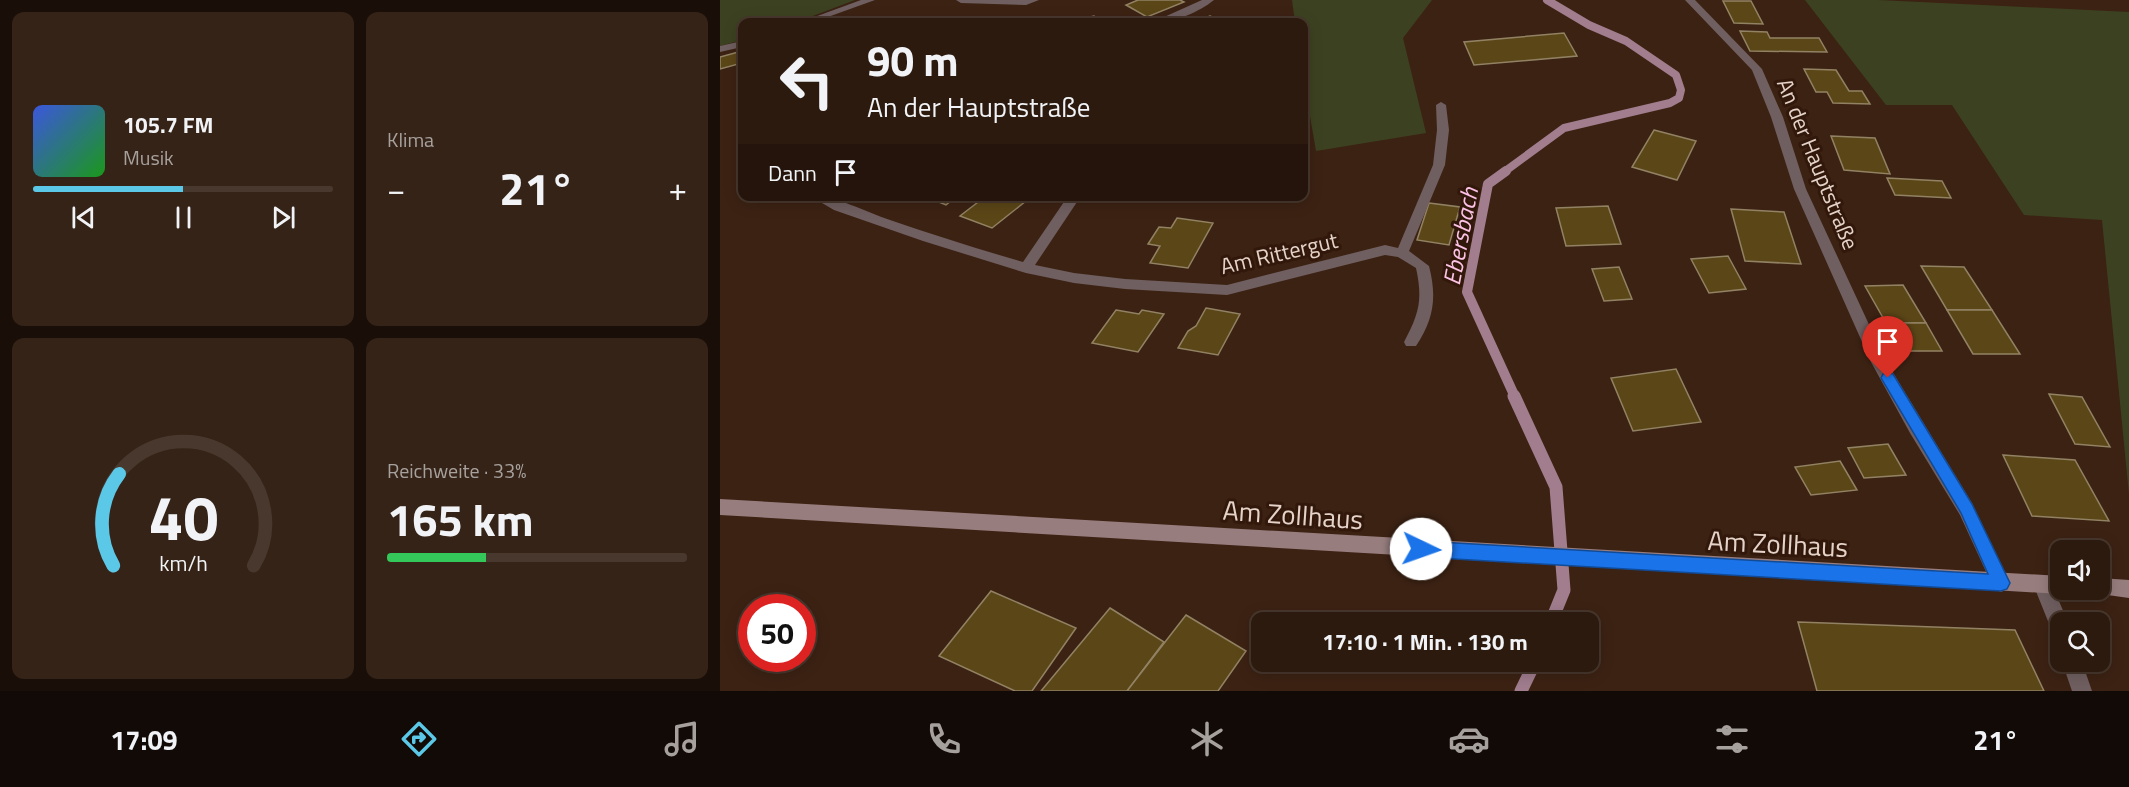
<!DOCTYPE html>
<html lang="de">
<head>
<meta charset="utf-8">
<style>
	body { margin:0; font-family:"Titillium Web",sans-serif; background:#352317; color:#f1f3f6; height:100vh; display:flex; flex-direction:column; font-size:22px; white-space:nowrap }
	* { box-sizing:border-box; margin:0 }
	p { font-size:20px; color:#a7a19e }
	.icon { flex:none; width:33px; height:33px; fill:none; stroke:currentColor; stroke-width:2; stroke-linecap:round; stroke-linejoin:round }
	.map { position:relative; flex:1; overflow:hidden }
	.details { display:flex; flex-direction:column; gap:12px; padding:12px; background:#190e08; width:720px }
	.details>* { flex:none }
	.banner { position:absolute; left:18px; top:18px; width:570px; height:183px; border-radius:12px; box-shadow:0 3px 15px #0003,0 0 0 2px #48382e; background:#2d1a0e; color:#f1f3f6; overflow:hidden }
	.tools { position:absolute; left:1330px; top:540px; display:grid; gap:12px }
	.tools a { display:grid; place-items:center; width:60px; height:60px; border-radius:12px; background:#2d1a0e; box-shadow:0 3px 15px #0003,0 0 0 2px #48382e; font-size:30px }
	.speed { position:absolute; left:18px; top:594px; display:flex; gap:12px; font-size:30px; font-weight:700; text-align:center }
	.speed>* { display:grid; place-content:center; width:78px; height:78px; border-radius:50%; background:#2d1a0e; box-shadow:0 3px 15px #0003,0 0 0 2px #48382e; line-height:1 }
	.speed .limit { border:9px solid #d22; background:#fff; color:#111 }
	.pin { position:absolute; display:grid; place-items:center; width:51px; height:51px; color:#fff; margin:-62px -26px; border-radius:50% 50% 50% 0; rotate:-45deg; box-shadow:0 0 6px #0007 }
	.pin .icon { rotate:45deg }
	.me { position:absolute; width:66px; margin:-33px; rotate:93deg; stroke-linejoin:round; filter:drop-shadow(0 0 4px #0008) }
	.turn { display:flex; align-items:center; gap:21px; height:126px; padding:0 30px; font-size:27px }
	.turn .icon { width:78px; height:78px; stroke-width:2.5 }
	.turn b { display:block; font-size:42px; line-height:51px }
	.then { display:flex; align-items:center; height:57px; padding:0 30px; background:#0003; gap:12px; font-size:22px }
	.big { font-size:45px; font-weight:700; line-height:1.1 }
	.details .tile { flex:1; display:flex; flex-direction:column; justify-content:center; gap:9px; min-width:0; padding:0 21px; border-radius:12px; background:#352317 }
	.details .dial { align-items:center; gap:0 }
	.dial svg { height:156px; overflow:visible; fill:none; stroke:#48382e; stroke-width:7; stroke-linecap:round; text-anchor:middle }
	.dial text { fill:#f1f3f6; stroke:none }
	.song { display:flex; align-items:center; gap:18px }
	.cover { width:72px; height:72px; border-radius:9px; background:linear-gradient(135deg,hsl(230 70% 55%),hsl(120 70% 35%)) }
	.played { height:6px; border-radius:3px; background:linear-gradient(90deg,#5bc8e7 50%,#48382e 50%) }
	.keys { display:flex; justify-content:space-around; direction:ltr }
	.heat { display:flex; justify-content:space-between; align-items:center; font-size:33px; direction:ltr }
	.charge { height:9px; border-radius:4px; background:linear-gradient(90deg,#34c759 33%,#48382e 0) }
	.details .tiles { flex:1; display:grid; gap:12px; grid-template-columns:repeat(2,1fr) }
	.trip { position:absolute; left:531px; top:612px; width:348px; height:60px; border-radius:12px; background:#2d1a0e; box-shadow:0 3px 15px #0003,0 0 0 2px #48382e; font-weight:700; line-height:60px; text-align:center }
	.menu { display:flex; height:96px; justify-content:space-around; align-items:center; background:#120a06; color:#a7a19e }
	.menu .icon { width:42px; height:42px }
	.menu .current { color:#5bc8e7 }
	.menu b { font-size:27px; color:#f1f3f6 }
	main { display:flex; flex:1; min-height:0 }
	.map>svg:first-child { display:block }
	.green { fill:#3c4221 }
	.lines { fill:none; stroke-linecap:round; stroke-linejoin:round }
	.stream-far2 { stroke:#a17d8e; stroke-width:8 }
	.stream-far1 { stroke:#a17d8e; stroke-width:10 }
	.stream { stroke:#a17d8e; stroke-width:13 }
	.building { fill:#5b4617; stroke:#928264; stroke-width:1.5 }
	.street { fill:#705f60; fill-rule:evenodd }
	.secondary { fill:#977d7e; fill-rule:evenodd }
	.route { fill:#1a73e8; stroke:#114b97; stroke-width:1.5 }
	.labels { text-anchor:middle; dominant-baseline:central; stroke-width:6; stroke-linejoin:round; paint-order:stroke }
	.street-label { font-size:22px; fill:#e5d3ca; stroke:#31180a }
	.water-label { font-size:24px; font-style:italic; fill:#fdc3e6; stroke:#31180a }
	.near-street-label { font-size:27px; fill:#e5d3ca; stroke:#31180a }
</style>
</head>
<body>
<main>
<section class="details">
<div class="tiles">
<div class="tile">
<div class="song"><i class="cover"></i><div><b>105.7 FM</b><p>Musik</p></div></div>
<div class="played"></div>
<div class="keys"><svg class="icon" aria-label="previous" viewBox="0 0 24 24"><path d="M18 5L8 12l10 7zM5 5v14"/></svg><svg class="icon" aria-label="pause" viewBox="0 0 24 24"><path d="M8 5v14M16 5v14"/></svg><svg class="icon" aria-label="next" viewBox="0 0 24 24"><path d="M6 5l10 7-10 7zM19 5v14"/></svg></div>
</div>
<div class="tile"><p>Klima</p>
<div class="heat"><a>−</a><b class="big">21°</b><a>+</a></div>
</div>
<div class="tile dial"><svg viewBox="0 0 100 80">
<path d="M14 69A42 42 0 1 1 86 69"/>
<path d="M14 69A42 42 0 0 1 17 22" stroke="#5bc8e7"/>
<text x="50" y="56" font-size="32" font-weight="700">40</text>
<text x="50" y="72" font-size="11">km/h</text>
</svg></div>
<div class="tile"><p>Reichweite · 33%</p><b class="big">165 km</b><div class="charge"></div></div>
</div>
</section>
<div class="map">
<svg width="1409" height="691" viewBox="0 0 1409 691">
	<rect width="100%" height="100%" fill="#3c2213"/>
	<g class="green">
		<polygon points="0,0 135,0 77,22 22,22 22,40 0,46"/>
		<polygon points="572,0 712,0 683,38 706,133 596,151 584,82 584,22 575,22"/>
		<polygon points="1085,0 1158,0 1409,12 1409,494 1382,220 1304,215 1232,105 1166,105"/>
	</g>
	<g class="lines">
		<polyline class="stream-far2" points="784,172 844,128 950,103 959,98 961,90 956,75 906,41 869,25 827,0"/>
		<polyline class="stream-far1" points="786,171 768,184 747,292 795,397"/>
		<g class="stream">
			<polyline points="794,396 836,487 844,590 831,622"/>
			<polyline points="801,691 815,662"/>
		</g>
	</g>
	<g class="building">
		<polygon points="418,0 460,0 464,2 427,17 406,5"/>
		<polygon points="1003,1 1031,1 1043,24 1014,23"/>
		<polygon points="374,16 379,22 349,22"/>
		<polygon points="490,16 501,22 473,22"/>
		<polygon points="1020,31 1047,32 1050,38 1099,38 1107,52 1030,51"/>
		<polygon points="844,33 857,56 754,65 744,42"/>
		<polygon points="22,51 22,63 0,69 0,57"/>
		<polygon points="1084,69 1116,70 1129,91 1142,91 1150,104 1113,103 1107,92 1096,92"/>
		<polygon points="934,130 976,141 957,180 912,167"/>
		<polygon points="1111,136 1155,138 1170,174 1124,170"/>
		<polygon points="1167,178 1222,181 1231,198 1175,195"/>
		<polygon points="204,196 237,196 226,205"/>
		<polygon points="266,196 309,196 311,197 272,228 240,216"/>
		<polygon points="709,203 740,207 729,245 697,240"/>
		<polygon points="888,206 901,244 846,246 836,208"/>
		<polygon points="1011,209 1064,212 1081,264 1025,261"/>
		<polygon points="457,218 493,223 468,268 430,263 440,246 428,244 439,227 451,228"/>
		<polygon points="1008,256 1026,289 989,293 971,259"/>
		<polygon points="1201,266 1244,267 1272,310 1227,310"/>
		<polygon points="899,267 912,299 884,301 872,269"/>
		<polygon points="1183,285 1206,323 1166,323 1145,286"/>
		<polygon points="486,308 520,314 498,355 458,348 468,331 476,326"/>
		<polygon points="396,310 419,314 422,310 444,314 418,352 372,343"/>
		<polygon points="1227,310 1272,310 1300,354 1253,354"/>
		<polygon points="1166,323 1206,323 1222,351 1181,351"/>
		<polygon points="956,369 981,422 913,431 891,378"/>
		<polygon points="1329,394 1362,397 1390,447 1355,444"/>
		<polygon points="1168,444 1186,475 1144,478 1128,448"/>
		<polygon points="1283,455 1355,460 1389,521 1312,516"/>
		<polygon points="1120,461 1137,490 1091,495 1075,467"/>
		<polygon points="271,591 356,628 312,691 295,691 219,656"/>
		<polygon points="390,608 444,642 407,691 321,691"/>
		<polygon points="466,615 526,651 498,691 407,691"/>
		<polygon points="1078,622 1295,630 1324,691 1097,691"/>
	</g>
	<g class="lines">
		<g class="street">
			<polygon points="141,0 155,0 94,22 81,22"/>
			<polygon points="236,0 319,0 306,5 241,3"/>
			<path d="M482,0H494C479,12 452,24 433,22Z"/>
			<polygon points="965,0 975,0 1042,69 1063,117 1086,189 1166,361 1252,503 1290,583 1288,589 1281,592 1274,589 1240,515 1190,433 1151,362 1074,189 1051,117 1032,70"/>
			<polygon points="22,41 22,47 0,52 0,46"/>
			<path d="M721,102L726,105L729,130L725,165L689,251L709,266C717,297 714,319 696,346H686L684,342C699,314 703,300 696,268L678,257L665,255L507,295L405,289L354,283L306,273L203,241L114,210L90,196C117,196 144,211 170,220C214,235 258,249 303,262L348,196H361L315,265L354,273L405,279L507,285L665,245L678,248L713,165L717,130L716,105Z"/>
			<polygon points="22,143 22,156 16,152 18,145"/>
			<polygon points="1322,575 1329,578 1348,622 1341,622 1341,639 1334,636 1313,584 1315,578"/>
			<polygon points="1342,662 1362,662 1372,691 1352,691"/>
		</g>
		<g class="secondary">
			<polygon points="0,499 1341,576 1341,590 1349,590 1341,594 0,515"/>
			<polygon points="1380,578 1409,580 1409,598 1373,593 1372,590 1380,590"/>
		</g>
	</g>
	<polygon class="route" points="1168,373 1173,374 1252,504 1290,583 1287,589 1281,591 701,557 695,554 693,549 695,543 701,541 1268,574 1241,513 1161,378 1163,374"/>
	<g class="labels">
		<g class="street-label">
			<text transform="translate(1098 164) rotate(68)">An der Hauptstraße</text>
			<text transform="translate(559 253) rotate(-13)">Am Rittergut</text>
		</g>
		<g class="water-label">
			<text transform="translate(740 236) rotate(-79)">Ebersbach</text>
		</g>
		<g class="near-street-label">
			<text transform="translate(573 514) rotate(4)">Am Zollhaus</text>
			<text transform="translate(1058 543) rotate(3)">Am Zollhaus</text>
		</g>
	</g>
</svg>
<div class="tools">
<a><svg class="icon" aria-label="sound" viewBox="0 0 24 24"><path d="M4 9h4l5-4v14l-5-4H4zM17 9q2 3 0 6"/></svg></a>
<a><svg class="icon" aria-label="search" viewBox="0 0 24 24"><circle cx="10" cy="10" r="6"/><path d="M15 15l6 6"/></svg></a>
</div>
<div class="speed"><div class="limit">50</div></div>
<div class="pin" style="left:1168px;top:378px;background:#d93025"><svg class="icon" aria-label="arrive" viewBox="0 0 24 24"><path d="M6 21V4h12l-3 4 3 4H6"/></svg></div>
<svg class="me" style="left:701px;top:549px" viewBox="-20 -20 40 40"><circle r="19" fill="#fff"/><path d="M0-13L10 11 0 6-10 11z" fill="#1a73e8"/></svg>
<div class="trip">17:10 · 1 Min. · 130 m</div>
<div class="banner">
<div class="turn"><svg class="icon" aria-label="left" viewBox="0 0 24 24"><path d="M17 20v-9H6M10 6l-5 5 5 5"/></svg><div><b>90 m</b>An der Hauptstraße</div></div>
<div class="then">Dann<svg class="icon" aria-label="arrive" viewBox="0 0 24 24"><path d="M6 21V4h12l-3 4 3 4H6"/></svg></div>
</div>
</div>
</main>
<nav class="menu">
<b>17:09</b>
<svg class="icon current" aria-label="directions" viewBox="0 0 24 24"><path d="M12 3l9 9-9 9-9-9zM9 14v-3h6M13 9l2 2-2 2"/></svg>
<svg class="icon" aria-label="music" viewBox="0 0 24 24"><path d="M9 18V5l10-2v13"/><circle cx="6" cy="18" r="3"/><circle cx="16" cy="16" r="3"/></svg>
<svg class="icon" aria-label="phone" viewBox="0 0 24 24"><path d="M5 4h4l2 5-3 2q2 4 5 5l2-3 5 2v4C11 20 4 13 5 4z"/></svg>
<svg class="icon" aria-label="climate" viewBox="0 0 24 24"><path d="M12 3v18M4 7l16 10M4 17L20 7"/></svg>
<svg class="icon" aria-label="car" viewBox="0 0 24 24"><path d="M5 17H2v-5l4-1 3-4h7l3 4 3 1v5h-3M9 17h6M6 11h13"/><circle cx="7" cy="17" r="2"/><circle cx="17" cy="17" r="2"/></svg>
<svg class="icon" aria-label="filters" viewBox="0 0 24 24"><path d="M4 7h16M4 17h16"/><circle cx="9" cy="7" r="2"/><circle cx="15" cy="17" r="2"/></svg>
<b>21°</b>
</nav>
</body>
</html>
